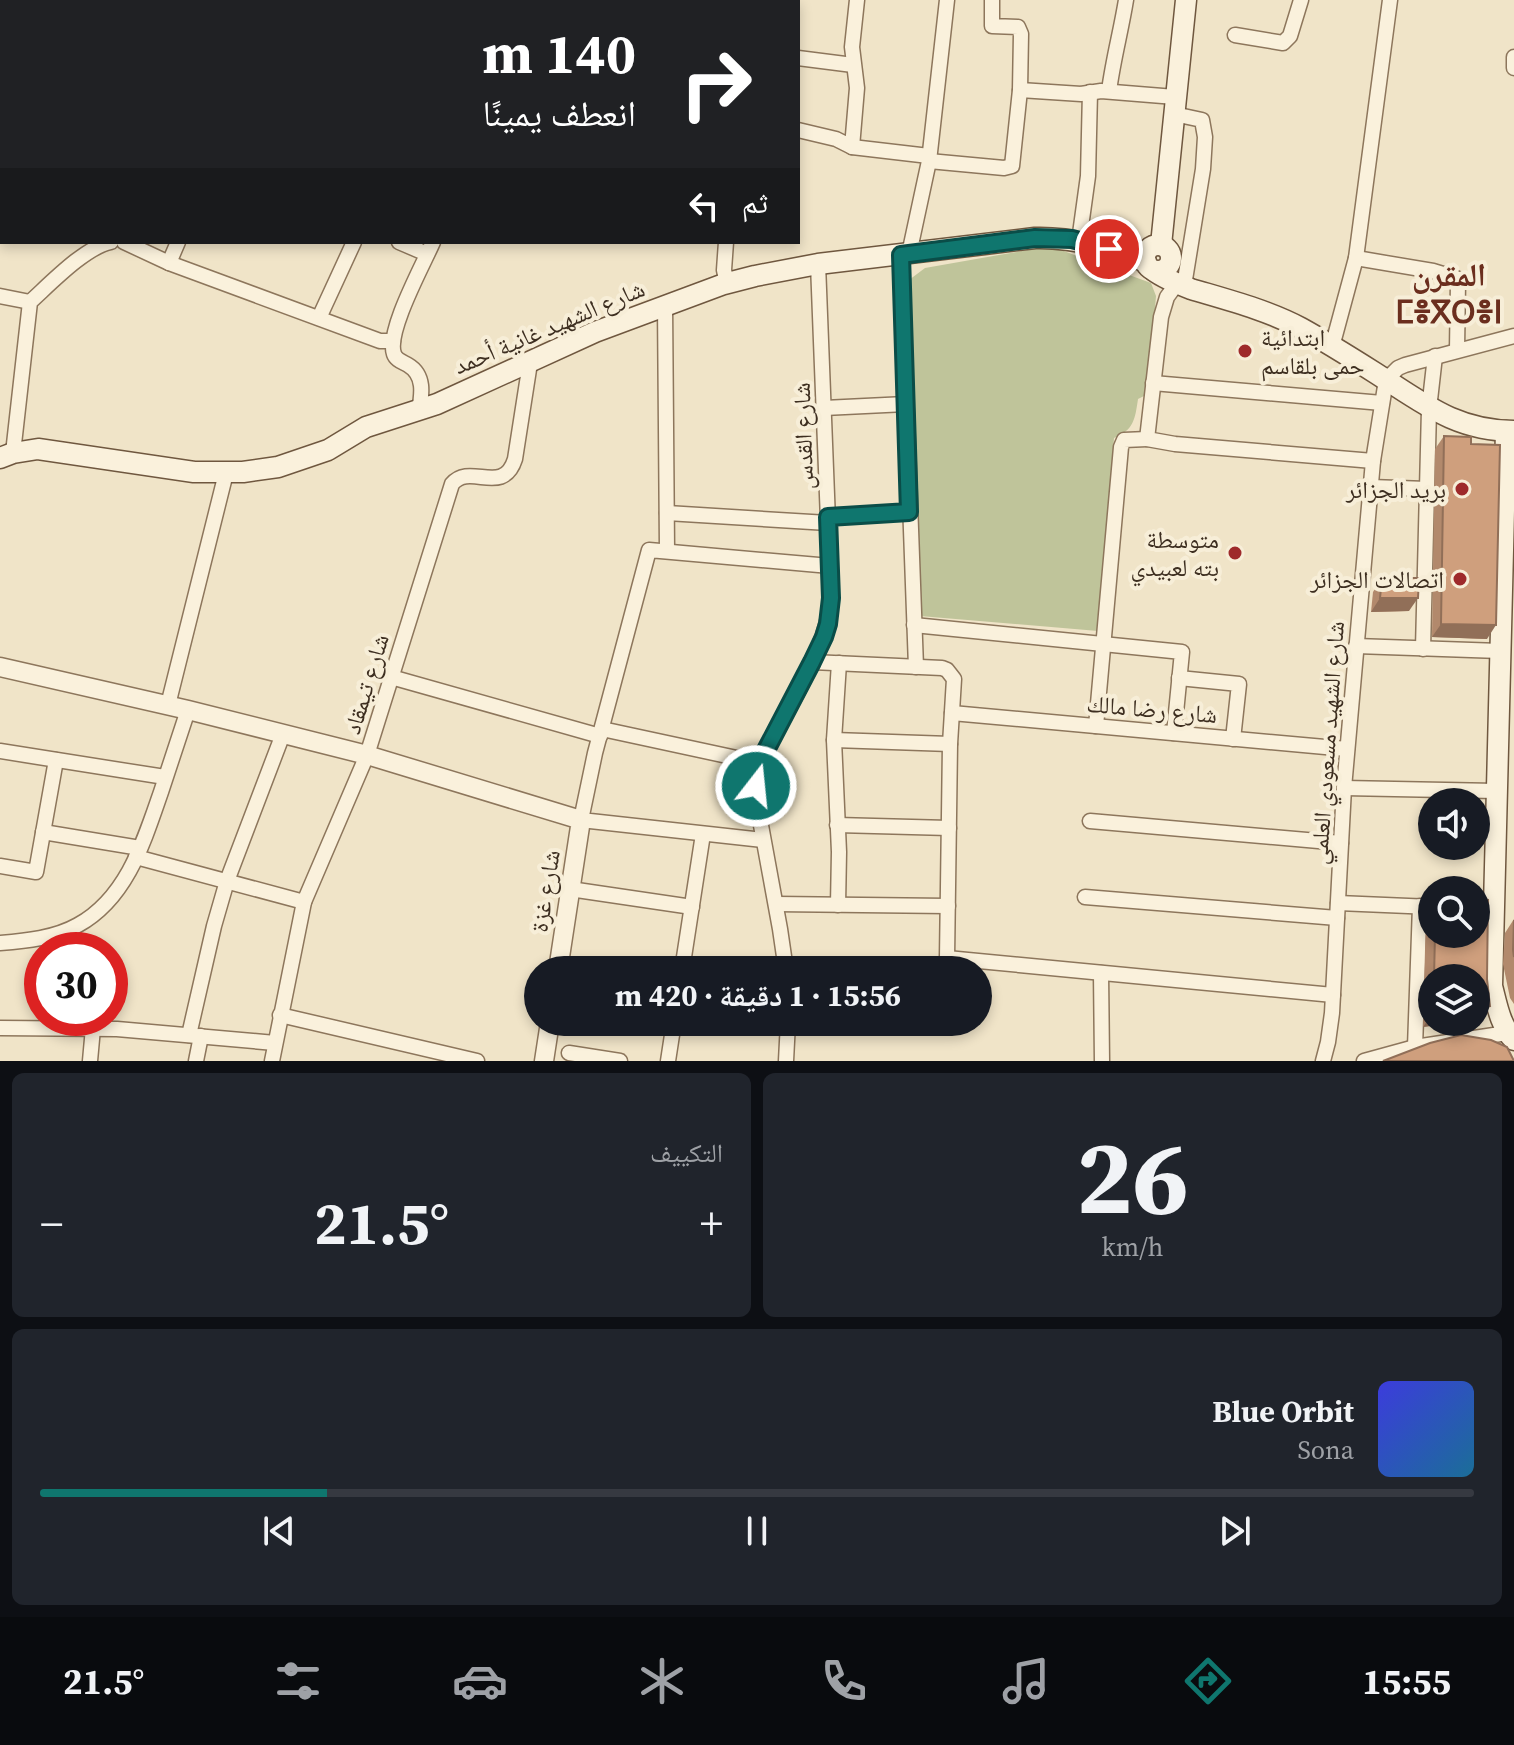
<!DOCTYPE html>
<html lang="ar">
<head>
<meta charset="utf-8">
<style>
	body { margin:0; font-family:"Source Serif 4","Noto Naskh Arabic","Noto Sans Tifinagh",serif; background:#20242c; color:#f1f3f6; direction:rtl; height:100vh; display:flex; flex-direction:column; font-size:30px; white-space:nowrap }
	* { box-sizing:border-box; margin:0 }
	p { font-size:26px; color:#9ea1a6 }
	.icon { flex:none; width:44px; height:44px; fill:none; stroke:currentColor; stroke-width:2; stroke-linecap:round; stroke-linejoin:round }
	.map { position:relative; height:1061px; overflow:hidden; direction:ltr }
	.drawer { display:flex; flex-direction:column; gap:12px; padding:12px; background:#0d0f14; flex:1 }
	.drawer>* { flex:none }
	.banner { position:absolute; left:0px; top:0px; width:800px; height:244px; box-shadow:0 4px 12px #0003; direction:rtl; background:#202124; color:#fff; overflow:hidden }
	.controls { position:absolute; left:1418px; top:788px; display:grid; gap:16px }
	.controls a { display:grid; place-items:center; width:72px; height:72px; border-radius:50%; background:#171b24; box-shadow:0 4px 12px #0003; font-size:40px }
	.speed { position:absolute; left:24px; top:932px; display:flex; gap:16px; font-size:40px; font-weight:700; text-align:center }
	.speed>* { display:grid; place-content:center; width:104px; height:104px; border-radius:50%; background:#171b24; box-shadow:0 4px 12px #0003; line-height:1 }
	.speed .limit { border:12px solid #d22; background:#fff; color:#111 }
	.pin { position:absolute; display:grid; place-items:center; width:68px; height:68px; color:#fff; margin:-34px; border:4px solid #fff; border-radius:50%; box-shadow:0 2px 8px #0007 }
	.me { position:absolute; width:88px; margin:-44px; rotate:16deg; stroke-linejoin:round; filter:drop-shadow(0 0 6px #0008) }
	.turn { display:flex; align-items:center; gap:28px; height:168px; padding:0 32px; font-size:36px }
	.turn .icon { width:104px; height:104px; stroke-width:2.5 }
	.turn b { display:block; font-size:56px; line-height:68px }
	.then { display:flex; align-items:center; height:76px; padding:0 32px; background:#0003; gap:16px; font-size:30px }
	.big { font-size:60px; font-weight:700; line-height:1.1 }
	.drawer .widget { flex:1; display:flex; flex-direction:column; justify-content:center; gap:12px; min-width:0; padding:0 28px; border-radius:12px; background:#20242c }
	.drawer .dial { align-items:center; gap:0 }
	.dial b { font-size:104px; line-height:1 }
	.song { display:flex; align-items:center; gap:24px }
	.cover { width:96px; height:96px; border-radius:12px; background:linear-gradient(135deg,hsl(240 70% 55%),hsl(200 70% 35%)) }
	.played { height:8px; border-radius:4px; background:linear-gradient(90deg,#0f766e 20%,#363941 20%) }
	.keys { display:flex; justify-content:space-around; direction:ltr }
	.heat { display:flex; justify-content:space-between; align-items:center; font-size:44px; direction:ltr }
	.drawer .tiles { flex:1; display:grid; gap:12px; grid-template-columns:1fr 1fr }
	.widget:last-child { grid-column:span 2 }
	.trip { position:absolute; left:524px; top:956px; width:468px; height:80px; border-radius:40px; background:#171b24; box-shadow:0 4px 12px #0003; font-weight:700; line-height:80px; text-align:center; direction:rtl }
	.dock { display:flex; height:128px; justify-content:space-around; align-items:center; background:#090b0e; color:#9ea1a6 }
	.dock .icon { width:56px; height:56px }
	.dock .on { color:#0f766e }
	.dock b { font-size:36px; color:#f1f3f6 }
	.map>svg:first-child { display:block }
	.cemetery { fill:#bfc49a }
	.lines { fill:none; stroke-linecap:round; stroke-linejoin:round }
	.minor-casing { stroke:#8d765c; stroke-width:17 }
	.tertiary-casing { stroke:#8d765c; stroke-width:21 }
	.secondary-casing { stroke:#6f573f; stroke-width:23 }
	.minor { stroke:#faf1dc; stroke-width:14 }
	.tertiary { stroke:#faf1dc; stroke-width:18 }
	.secondary { stroke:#faf1dc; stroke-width:20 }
	.wall { fill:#b2896c }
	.shaded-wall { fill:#916f58 }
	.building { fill:#cf9f7d; stroke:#916f58; stroke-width:2 }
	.route-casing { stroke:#0a4d48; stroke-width:20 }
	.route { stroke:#0f766e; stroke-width:14 }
	.poi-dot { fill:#9e2a2b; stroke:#f7eed8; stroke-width:3 }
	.labels { text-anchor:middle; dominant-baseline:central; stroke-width:8; stroke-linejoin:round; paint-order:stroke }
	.street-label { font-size:24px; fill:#3d2e20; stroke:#f7eed8 }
	.poi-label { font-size:24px; fill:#3d2e20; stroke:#f7eed8; text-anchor:end }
	.district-label { font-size:32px; font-weight:bold; fill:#6b2e1e; stroke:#f7eed8 }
</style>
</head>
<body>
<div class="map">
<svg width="1514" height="1061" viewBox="0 0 1514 1061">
	<rect width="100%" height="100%" fill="#f0e4c8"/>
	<path class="cemetery" d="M1050,246L1151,283L1156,296L1148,394L1138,399C1135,419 1134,430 1114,438L1098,631L920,616L909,280L925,268Z"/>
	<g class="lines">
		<g class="minor-casing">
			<g id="minor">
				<polyline points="378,2 379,0"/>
				<polyline points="480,2 481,0"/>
				<polyline points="621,2 622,0"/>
				<polyline points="692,2 692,0"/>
				<polyline points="1235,35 1283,43 1290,36 1301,0"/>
				<polyline points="1514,57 1514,68"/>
				<polyline points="798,58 853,65"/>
				<polyline points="1020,90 1081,94 1101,91 1175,97"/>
				<path d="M1109,91C1113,60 1121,31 1126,0"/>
				<polyline points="1174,114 1202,120 1205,137 1203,169 1184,286"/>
				<polyline points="798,130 836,139 852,147 929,156"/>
				<polyline points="852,147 857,88 852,47 857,0"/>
				<polyline points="929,161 1004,168 1012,166 1020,90 1021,34 1018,27 992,26 992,0"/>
				<polyline points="0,184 2,185"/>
				<polyline points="1079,241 1088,176 1090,92"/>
				<polyline points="124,242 169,263 380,341 393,341"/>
				<polyline points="399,242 427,254"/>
				<polyline points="726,242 724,270 727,284"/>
				<polyline points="909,254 929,161 947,0"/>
				<polyline points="901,255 916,667"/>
				<polyline points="1356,258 1433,271 1456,278 1458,282 1457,350"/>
				<polyline points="169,263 178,242"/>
				<polyline points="1178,282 1167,297 1161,317 1147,439 1175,444 1373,461"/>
				<polyline points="0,296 30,302"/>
				<polyline points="665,305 667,550"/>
				<polyline points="319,318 354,242"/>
				<polyline points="1332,347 1356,258 1390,0"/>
				<polyline points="1153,383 1382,403"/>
				<polyline points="824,408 906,404"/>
				<path d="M419,411C422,394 425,375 408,365C403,362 396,360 394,354C386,332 423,265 433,242"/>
				<path d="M13,453L30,302C50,284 85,247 111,242"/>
				<polyline points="1371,487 1427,489"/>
				<polyline points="667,513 828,523"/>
				<polyline points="828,517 909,512"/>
				<polyline points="914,625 1182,652 1174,733"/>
				<polyline points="1356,646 1500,651"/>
				<polyline points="1423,649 1429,409 1435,356"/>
				<polyline points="812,662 942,668 947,670 954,679 950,744 947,958 942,970"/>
				<polyline points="391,677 600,736"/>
				<polyline points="1179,678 1239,684 1233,739"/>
				<polyline points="168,705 226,473"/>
				<polyline points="952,713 1347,749"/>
				<polyline points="1096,726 1121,447 1124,440 1147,439"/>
				<polyline points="602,729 760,763"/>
				<polyline points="834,740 950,744"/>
				<polyline points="0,751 165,777"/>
				<polyline points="1344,788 1496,791"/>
				<polyline points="1090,821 1341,843"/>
				<polyline points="837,825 949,828"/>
				<polyline points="43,832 140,848"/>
				<polyline points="763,840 581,820 595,753 649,550 830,566"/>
				<polyline points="136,857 304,902"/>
				<polyline points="0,866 36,872 56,760"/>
				<polyline points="570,889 692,907"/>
				<polyline points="1085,897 1337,918"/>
				<polyline points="1338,903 1432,907"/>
				<polyline points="776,904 948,906"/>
				<polyline points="838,905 839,852 834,740 839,663"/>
				<path d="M0,943C26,941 55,938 78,925C127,898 144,841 161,792C170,764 179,737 188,710"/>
				<polyline points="947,958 1333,995"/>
				<polyline points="682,970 703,834"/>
				<path d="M786,970L780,929L756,798L757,774L765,752C789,706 827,649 831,598L818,264"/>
				<polyline points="1101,973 1102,1061"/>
				<polyline points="280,1015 477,1061"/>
				<polyline points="0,1028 117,1029 275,1043"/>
				<polyline points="189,1035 214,926 227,881 283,734"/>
				<polyline points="1415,1047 1420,906"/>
				<polyline points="569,1053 620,1061"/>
				<polyline points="90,1061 93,1028"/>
				<polyline points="196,1061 201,1036"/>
				<path d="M272,1061L304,902L367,755L452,484C470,462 503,497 515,459L530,363"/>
				<polyline points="668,1061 674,1022"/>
				<polyline points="786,1061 788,1022"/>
				<polyline points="1323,1061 1328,1042 1332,1013 1344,788 1373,461 1386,380 1398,368 1405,365 1514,336"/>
				<polyline points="1364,1061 1415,1047 1507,1033"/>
			</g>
		</g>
		<g class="tertiary-casing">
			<g id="tertiary">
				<polyline points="0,667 188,710 367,755 581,820 558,970"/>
				<polyline points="544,1061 550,1022"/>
			</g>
		</g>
		<g class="secondary-casing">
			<g id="secondary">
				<circle cx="1158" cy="258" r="13"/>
				<polyline points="1161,245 1186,0"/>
				<path d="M1154,271C1165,279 1178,284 1191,289C1228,300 1267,310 1301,328C1330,344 1358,362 1385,379C1428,407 1460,431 1514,431"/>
				<path d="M1506,431L1492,986C1497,1005 1500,1025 1514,1040"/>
				<path d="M0,458L13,453L38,449L194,472H243L278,467L328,450L366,427L437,404L595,332L724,284L755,276L818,264L1035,238C1074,237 1110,247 1146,262"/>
			</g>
		</g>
		<use href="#minor" class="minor"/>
		<use href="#tertiary" class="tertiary"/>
		<use href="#secondary" class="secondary"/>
	</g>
	<g class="wall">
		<polygon points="1444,436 1471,444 1487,639 1432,637 1435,449"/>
		<polygon points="1382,578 1409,611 1371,612 1373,592"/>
		<polygon points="1432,902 1432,934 1476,934 1487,979 1490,1006 1481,1019 1476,1020 1476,978 1432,978 1432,1022 1459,1022 1423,1027 1426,911"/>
		<polygon points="1514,919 1514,1004 1510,998 1503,964 1505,933"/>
	</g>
	<g class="shaded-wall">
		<polygon points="1380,598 1418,598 1409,611 1371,612"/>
		<polygon points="1441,624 1496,625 1487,639 1432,637"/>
		<polygon points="1490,1006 1481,1019 1476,1020 1476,1007"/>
		<polygon points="1432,1014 1432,1022 1459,1022 1423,1027"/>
	</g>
	<g class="building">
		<polygon points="1444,436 1471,437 1471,444 1500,445 1496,625 1441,624"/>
		<polygon points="1382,578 1419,578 1418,598 1380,598"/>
		<polygon points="1476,899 1488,900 1487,979 1490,1006 1476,1007 1476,978 1434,978 1435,934 1476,934"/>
		<polygon points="1514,920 1514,957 1513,950"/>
		<polygon points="1461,1035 1491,1040 1507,1047 1514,1061 1383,1061 1430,1043"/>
	</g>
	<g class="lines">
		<g class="route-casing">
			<polyline id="route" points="756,786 760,763 765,752 812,662 824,637 828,624 831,598 828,517 909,512 901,255 1035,238 1072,239 1109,249"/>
		</g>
		<use href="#route" class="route"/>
	</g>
	<g class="poi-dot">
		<circle cx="1245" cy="351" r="8"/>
		<circle cx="1462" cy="489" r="8"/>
		<circle cx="1235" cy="553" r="8"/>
		<circle cx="1460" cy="579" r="8"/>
	</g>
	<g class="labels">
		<g class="street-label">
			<text transform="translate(549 327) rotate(-23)">شارع الشهيد غانية أحمد</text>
			<text transform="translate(803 436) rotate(-92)">شارع القدس</text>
			<text transform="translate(366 684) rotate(-73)">شارع تيمقاد</text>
			<text transform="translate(1152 709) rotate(5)">شارع رضا مالك</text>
			<text transform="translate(1327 743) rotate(-86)">شارع الشهيد مسعودي العلمي</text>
			<text transform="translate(545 891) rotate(-81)">شارع غزة</text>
		</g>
		<g class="poi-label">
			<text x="1261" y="337" text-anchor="start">ابتدائية<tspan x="1261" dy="28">حمى بلقاسم</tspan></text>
			<text x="1446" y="489">بريد الجزائر</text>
			<text x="1219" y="539">متوسطة<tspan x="1219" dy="28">بته لعبيدي</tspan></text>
			<text x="1444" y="579">اتصالات الجزائر</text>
		</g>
		<g class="district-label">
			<text x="1449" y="275">المقرن<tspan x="1449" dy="37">ⵎⴻⴳⵔⴻⵏ</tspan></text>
		</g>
	</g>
</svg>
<div class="controls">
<a><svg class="icon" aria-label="sound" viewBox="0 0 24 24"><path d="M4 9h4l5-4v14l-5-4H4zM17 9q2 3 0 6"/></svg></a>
<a><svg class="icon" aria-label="search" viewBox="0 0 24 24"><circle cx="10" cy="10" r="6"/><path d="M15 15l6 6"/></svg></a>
<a><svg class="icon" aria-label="layers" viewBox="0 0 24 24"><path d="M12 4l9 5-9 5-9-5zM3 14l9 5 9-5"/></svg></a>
</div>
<div class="speed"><div class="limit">30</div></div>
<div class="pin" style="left:1109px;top:249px;background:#d93025"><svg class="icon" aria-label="arrive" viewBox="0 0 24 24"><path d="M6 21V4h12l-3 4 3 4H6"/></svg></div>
<svg class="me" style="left:756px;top:786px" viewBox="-20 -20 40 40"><circle r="17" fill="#0f766e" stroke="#fff" stroke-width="3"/><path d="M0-11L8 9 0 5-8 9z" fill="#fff"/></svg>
<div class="trip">15:56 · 1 دقيقة · 420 m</div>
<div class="banner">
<div class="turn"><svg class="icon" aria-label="right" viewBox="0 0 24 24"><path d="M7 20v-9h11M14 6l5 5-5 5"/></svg><div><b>140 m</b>انعطف يمينًا</div></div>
<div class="then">ثم<svg class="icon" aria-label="left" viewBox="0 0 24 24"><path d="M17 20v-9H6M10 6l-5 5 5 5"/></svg></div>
</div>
</div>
<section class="drawer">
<div class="tiles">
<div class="widget dial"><b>26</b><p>km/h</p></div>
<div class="widget"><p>التكييف</p>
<div class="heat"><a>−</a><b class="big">21.5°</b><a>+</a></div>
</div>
<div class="widget">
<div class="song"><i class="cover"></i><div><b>Blue Orbit</b><p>Sona</p></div></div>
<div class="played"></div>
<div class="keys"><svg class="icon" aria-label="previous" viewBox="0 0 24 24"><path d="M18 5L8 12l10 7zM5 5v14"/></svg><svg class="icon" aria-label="pause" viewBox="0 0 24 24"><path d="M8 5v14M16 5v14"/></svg><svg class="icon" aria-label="next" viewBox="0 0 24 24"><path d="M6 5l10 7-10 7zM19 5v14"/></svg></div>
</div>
</div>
</section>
<nav class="dock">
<b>15:55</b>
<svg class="icon on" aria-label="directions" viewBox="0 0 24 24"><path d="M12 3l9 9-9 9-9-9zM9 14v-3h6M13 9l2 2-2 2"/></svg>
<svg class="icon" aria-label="music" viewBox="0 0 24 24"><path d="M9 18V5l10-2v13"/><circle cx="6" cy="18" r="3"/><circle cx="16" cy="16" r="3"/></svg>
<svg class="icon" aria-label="phone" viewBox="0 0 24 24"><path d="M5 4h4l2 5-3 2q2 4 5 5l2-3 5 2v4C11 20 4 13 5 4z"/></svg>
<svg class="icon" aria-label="climate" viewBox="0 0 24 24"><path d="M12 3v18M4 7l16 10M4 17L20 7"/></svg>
<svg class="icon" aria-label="car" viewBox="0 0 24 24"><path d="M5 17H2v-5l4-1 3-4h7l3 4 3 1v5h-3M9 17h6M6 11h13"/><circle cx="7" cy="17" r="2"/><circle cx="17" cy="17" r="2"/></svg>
<svg class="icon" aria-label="filters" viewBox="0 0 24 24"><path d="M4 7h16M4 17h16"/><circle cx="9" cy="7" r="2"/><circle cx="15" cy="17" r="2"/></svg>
<b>21.5°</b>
</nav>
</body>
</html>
